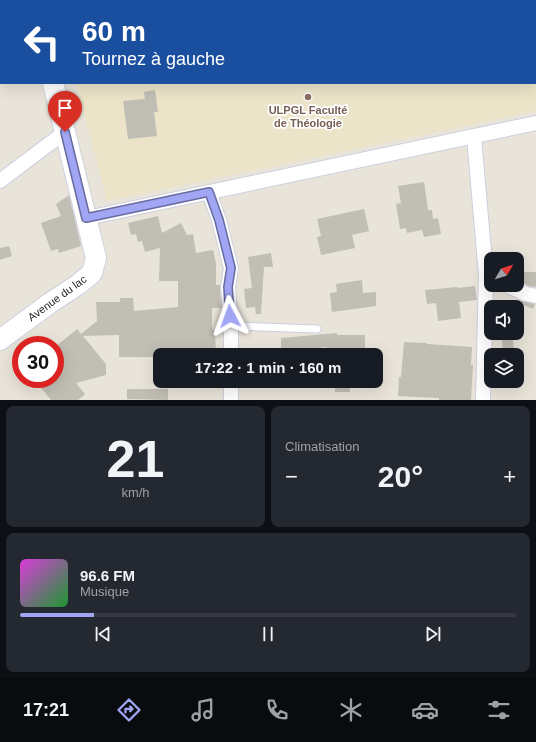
<!DOCTYPE html>
<html lang="fr">
<head>
<meta charset="utf-8">
<style>
	body { margin:0; font-family:Arial,sans-serif; background:#242831; color:#f1f3f6; height:100vh; display:flex; flex-direction:column; font-size:15px; white-space:nowrap }
	* { box-sizing:border-box; margin:0 }
	p { font-size:13px; color:#9ea1a6 }
	.icon { flex:none; width:22px; height:22px; fill:none; stroke:currentColor; stroke-width:2; stroke-linecap:round; stroke-linejoin:round }
	.map { position:relative; height:400px; overflow:hidden }
	.details { display:flex; flex-direction:column; gap:6px; padding:6px; background:#0d0f14; flex:1 }
	.details>* { flex:none }
	.top-card { position:absolute; left:0px; top:0px; width:536px; height:84px; box-shadow:0 4px 16px #0002; background:#1a4fa0; color:#fff; overflow:hidden }
	.needle { width:26px; rotate:51deg }
	.buttons { position:absolute; left:484px; top:252px; display:grid; gap:8px }
	.buttons a { display:grid; place-items:center; width:40px; height:40px; border-radius:8px; background:#171b24; box-shadow:0 4px 16px #0002; font-size:20px }
	.speed { position:absolute; left:12px; top:336px; display:flex; gap:8px; font-size:20px; font-weight:700; text-align:center }
	.speed>* { display:grid; place-content:center; width:52px; height:52px; border-radius:50%; background:#171b24; box-shadow:0 4px 16px #0002; line-height:1 }
	.speed .limit { border:6px solid #d22; background:#fff; color:#111 }
	.pin { position:absolute; display:grid; place-items:center; width:34px; height:34px; color:#fff; margin:-41px -17px; border-radius:50% 50% 50% 0; rotate:-45deg; box-shadow:0 0 4px #0007 }
	.pin .icon { rotate:45deg }
	.me { position:absolute; width:44px; margin:-22px; rotate:356deg; stroke-linejoin:round; filter:drop-shadow(0 0 3px #0008) }
	.turn { display:flex; align-items:center; gap:14px; height:84px; padding:0 16px; font-size:18px }
	.turn .icon { width:52px; height:52px; stroke-width:2.5 }
	.turn b { display:block; font-size:28px; line-height:34px }
	.big { font-size:30px; font-weight:800; line-height:1.1 }
	.details .widget { flex:1; display:flex; flex-direction:column; justify-content:center; gap:6px; min-width:0; padding:0 14px; border-radius:8px; background:#242831 }
	.details .dial { align-items:center; gap:0 }
	.dial b { font-size:52px; line-height:1 }
	.song { display:flex; align-items:center; gap:12px }
	.cover { width:48px; height:48px; border-radius:6px; background:linear-gradient(135deg,hsl(300 70% 55%),hsl(130 70% 35%)) }
	.played { height:4px; border-radius:2px; background:linear-gradient(90deg,#a0a5f4 15%,#363941 15%) }
	.keys { display:flex; justify-content:space-around; direction:ltr }
	.heat { display:flex; justify-content:space-between; align-items:center; font-size:22px; direction:ltr }
	.details .tiles { flex:1; display:grid; gap:6px; grid-template-columns:1fr 1fr }
	.widget:last-child { grid-column:span 2 }
	.trip { position:absolute; left:153px; top:348px; width:230px; height:40px; border-radius:8px; background:#171b24; box-shadow:0 4px 16px #0002; font-weight:800; line-height:40px; text-align:center }
	.dock { display:flex; height:64px; justify-content:space-around; align-items:center; background:#090b0e; color:#9ea1a6 }
	.dock .icon { width:28px; height:28px }
	.dock .selected { color:#a0a5f4 }
	.dock b { font-size:18px; color:#f1f3f6 }
	.map>svg:first-child { display:block }
	.education { fill:#ebe4c8 }
	.building { fill:#c1beb5 }
	.lines { fill:none; stroke-linecap:round; stroke-linejoin:round }
	.service-casing { stroke:#cecfe0; stroke-width:9 }
	.minor-casing { stroke:#cecfe0; stroke-width:16 }
	.secondary-casing { stroke:#cecfe0; stroke-width:22 }
	.service { stroke:#fff; stroke-width:7 }
	.minor { stroke:#fff; stroke-width:14 }
	.secondary { stroke:#fff; stroke-width:20 }
	.route-casing { stroke:#686b9f; stroke-width:10 }
	.route { stroke:#a0a5f4; stroke-width:7 }
	.education-dot { fill:#8d6e63; stroke:#fff; stroke-width:1.5 }
	.labels { text-anchor:middle; dominant-baseline:central; stroke-width:3.5; stroke-linejoin:round; paint-order:stroke }
	.education-label { font-size:11px; font-weight:bold; fill:#785e54; stroke:#fff }
	.street-label { font-size:11px; fill:#272727; stroke:#fff }
</style>
</head>
<body>
<div class="map">
<svg width="536" height="400" viewBox="0 0 536 400">
	<rect width="100%" height="100%" fill="#e9e4d9"/>
	<polygon class="education" points="55,0 536,0 536,111 107,201 76,83 535,83 535,1 55,1"/>
	<g class="building">
		<polygon points="155,90 158,112 154,112 157,136 128,139 123,101 145,99 144,92"/>
		<polygon points="424,182 428,210 432,210 433,219 438,218 441,234 424,237 422,230 407,233 406,228 400,229 396,204 401,203 398,186"/>
		<polygon points="69,195 81,246 59,253 58,249 51,251 41,223 61,216 56,204"/>
		<polygon points="364,209 369,231 352,235 355,248 321,255 317,237 321,236 317,219"/>
		<polygon points="158,216 162,233 181,223 187,235 193,234 196,253 213,250 216,263 216,285 220,285 221,308 212,308 212,330 215,330 216,354 182,353 182,351 160,351 160,357 119,357 119,335 83,336 106,364 106,375 76,383 85,394 78,400 51,400 34,379 55,379 55,375 62,369 55,361 55,347 77,329 81,334 97,321 96,302 120,302 120,298 133,298 134,311 178,307 178,281 159,281 160,248 145,252 142,241 138,242 136,234 131,235 128,223"/>
		<polygon points="9,246 12,256 0,260 0,248"/>
		<polygon points="271,253 273,267 264,267 261,314 256,314 255,307 246,308 244,289 252,288 248,257"/>
		<polygon points="521,272 536,272 536,287 529,286 521,282"/>
		<polygon points="362,280 363,293 376,292 376,306 332,312 330,293 337,292 336,284"/>
		<polygon points="475,286 477,300 459,302 461,318 438,321 436,303 427,304 425,290 457,287 457,288"/>
		<polygon points="521,301 535,304 533,309 521,304"/>
		<polygon points="337,333 337,335 365,335 365,352 354,352 354,350 327,352 326,347 295,350 296,355 281,355 281,338"/>
		<polygon points="501,333 512,333 514,349 503,350"/>
		<polygon points="404,342 427,343 427,344 472,347 471,365 473,365 471,400 439,400 439,398 398,396 399,377 401,377"/>
		<rect x="335" y="381" width="15" height="11"/>
		<polygon points="127,389 168,389 168,400 127,399"/>
	</g>
	<g class="lines">
		<g class="service-casing">
			<g id="service">
				<polyline points="106,0 106,1"/>
				<polyline points="232,0 233,1"/>
				<polyline points="231,326 317,329"/>
			</g>
		</g>
		<g class="minor-casing">
			<g id="minor">
				<polyline points="474,137 486,275 483,400"/>
				<polyline points="0,181 65,132"/>
				<polyline points="209,192 219,220 231,268 228,287 231,326 231,355"/>
				<polyline points="87,218 536,123"/>
				<polyline points="506,285 526,294 536,296"/>
				<polyline points="231,400 231,381"/>
			</g>
		</g>
		<g class="secondary-casing">
			<g id="secondary">
				<polyline points="33,0 33,1"/>
				<polyline points="0,340 50,303 79,284 92,273 96,258 53,83"/>
			</g>
		</g>
		<use href="#service" class="service"/>
		<use href="#minor" class="minor"/>
		<use href="#secondary" class="secondary"/>
	</g>
	<g class="lines">
		<g class="route-casing">
			<polyline id="route" points="65,132 86,218 209,192 219,220 231,268 228,287 230,316"/>
		</g>
		<use href="#route" class="route"/>
	</g>
	<circle class="education-dot" cx="308" cy="97" r="4"/>
	<g class="labels">
		<g class="education-label">
			<text x="308" y="110">ULPGL Faculté<tspan x="308" dy="13">de Théologie</tspan></text>
		</g>
		<g class="street-label">
			<text transform="translate(57 298) rotate(-36)">Avenue du lac</text>
		</g>
	</g>
</svg>
<div class="buttons">
<a><svg class="needle" viewBox="-14 -14 28 28"><path d="M0-13l5 13h-10z" fill="#e53935"/><path d="M0 13l5-13h-10z" fill="#9ea1a6"/></svg></a>
<a><svg class="icon" aria-label="sound" viewBox="0 0 24 24"><path d="M4 9h4l5-4v14l-5-4H4zM17 9q2 3 0 6"/></svg></a>
<a><svg class="icon" aria-label="layers" viewBox="0 0 24 24"><path d="M12 4l9 5-9 5-9-5zM3 14l9 5 9-5"/></svg></a>
</div>
<div class="speed"><div class="limit">30</div></div>
<div class="pin" style="left:65px;top:132px;background:#d93025"><svg class="icon" aria-label="arrive" viewBox="0 0 24 24"><path d="M6 21V4h12l-3 4 3 4H6"/></svg></div>
<svg class="me" style="left:230px;top:316px" viewBox="-20 -20 40 40"><path d="M0-17L14 15 0 8-14 15z" fill="#a0a5f4" stroke="#fff" stroke-width="4"/></svg>
<div class="trip">17:22 · 1 min · 160 m</div>
<div class="top-card">
<div class="turn"><svg class="icon" aria-label="left" viewBox="0 0 24 24"><path d="M17 20v-9H6M10 6l-5 5 5 5"/></svg><div><b>60 m</b>Tournez à gauche</div></div>
</div>
</div>
<section class="details">
<div class="tiles">
<div class="widget dial"><b>21</b><p>km/h</p></div>
<div class="widget"><p>Climatisation</p>
<div class="heat"><a>−</a><b class="big">20°</b><a>+</a></div>
</div>
<div class="widget">
<div class="song"><i class="cover"></i><div><b>96.6 FM</b><p>Musique</p></div></div>
<div class="played"></div>
<div class="keys"><svg class="icon" aria-label="previous" viewBox="0 0 24 24"><path d="M18 5L8 12l10 7zM5 5v14"/></svg><svg class="icon" aria-label="pause" viewBox="0 0 24 24"><path d="M8 5v14M16 5v14"/></svg><svg class="icon" aria-label="next" viewBox="0 0 24 24"><path d="M6 5l10 7-10 7zM19 5v14"/></svg></div>
</div>
</div>
</section>
<nav class="dock">
<b>17:21</b>
<svg class="icon selected" aria-label="directions" viewBox="0 0 24 24"><path d="M12 3l9 9-9 9-9-9zM9 14v-3h6M13 9l2 2-2 2"/></svg>
<svg class="icon" aria-label="music" viewBox="0 0 24 24"><path d="M9 18V5l10-2v13"/><circle cx="6" cy="18" r="3"/><circle cx="16" cy="16" r="3"/></svg>
<svg class="icon" aria-label="phone" viewBox="0 0 24 24"><path d="M5 4h4l2 5-3 2q2 4 5 5l2-3 5 2v4C11 20 4 13 5 4z"/></svg>
<svg class="icon" aria-label="climate" viewBox="0 0 24 24"><path d="M12 3v18M4 7l16 10M4 17L20 7"/></svg>
<svg class="icon" aria-label="car" viewBox="0 0 24 24"><path d="M5 17H2v-5l4-1 3-4h7l3 4 3 1v5h-3M9 17h6M6 11h13"/><circle cx="7" cy="17" r="2"/><circle cx="17" cy="17" r="2"/></svg>
<svg class="icon" aria-label="filters" viewBox="0 0 24 24"><path d="M4 7h16M4 17h16"/><circle cx="9" cy="7" r="2"/><circle cx="15" cy="17" r="2"/></svg>
</nav>
</body>
</html>
